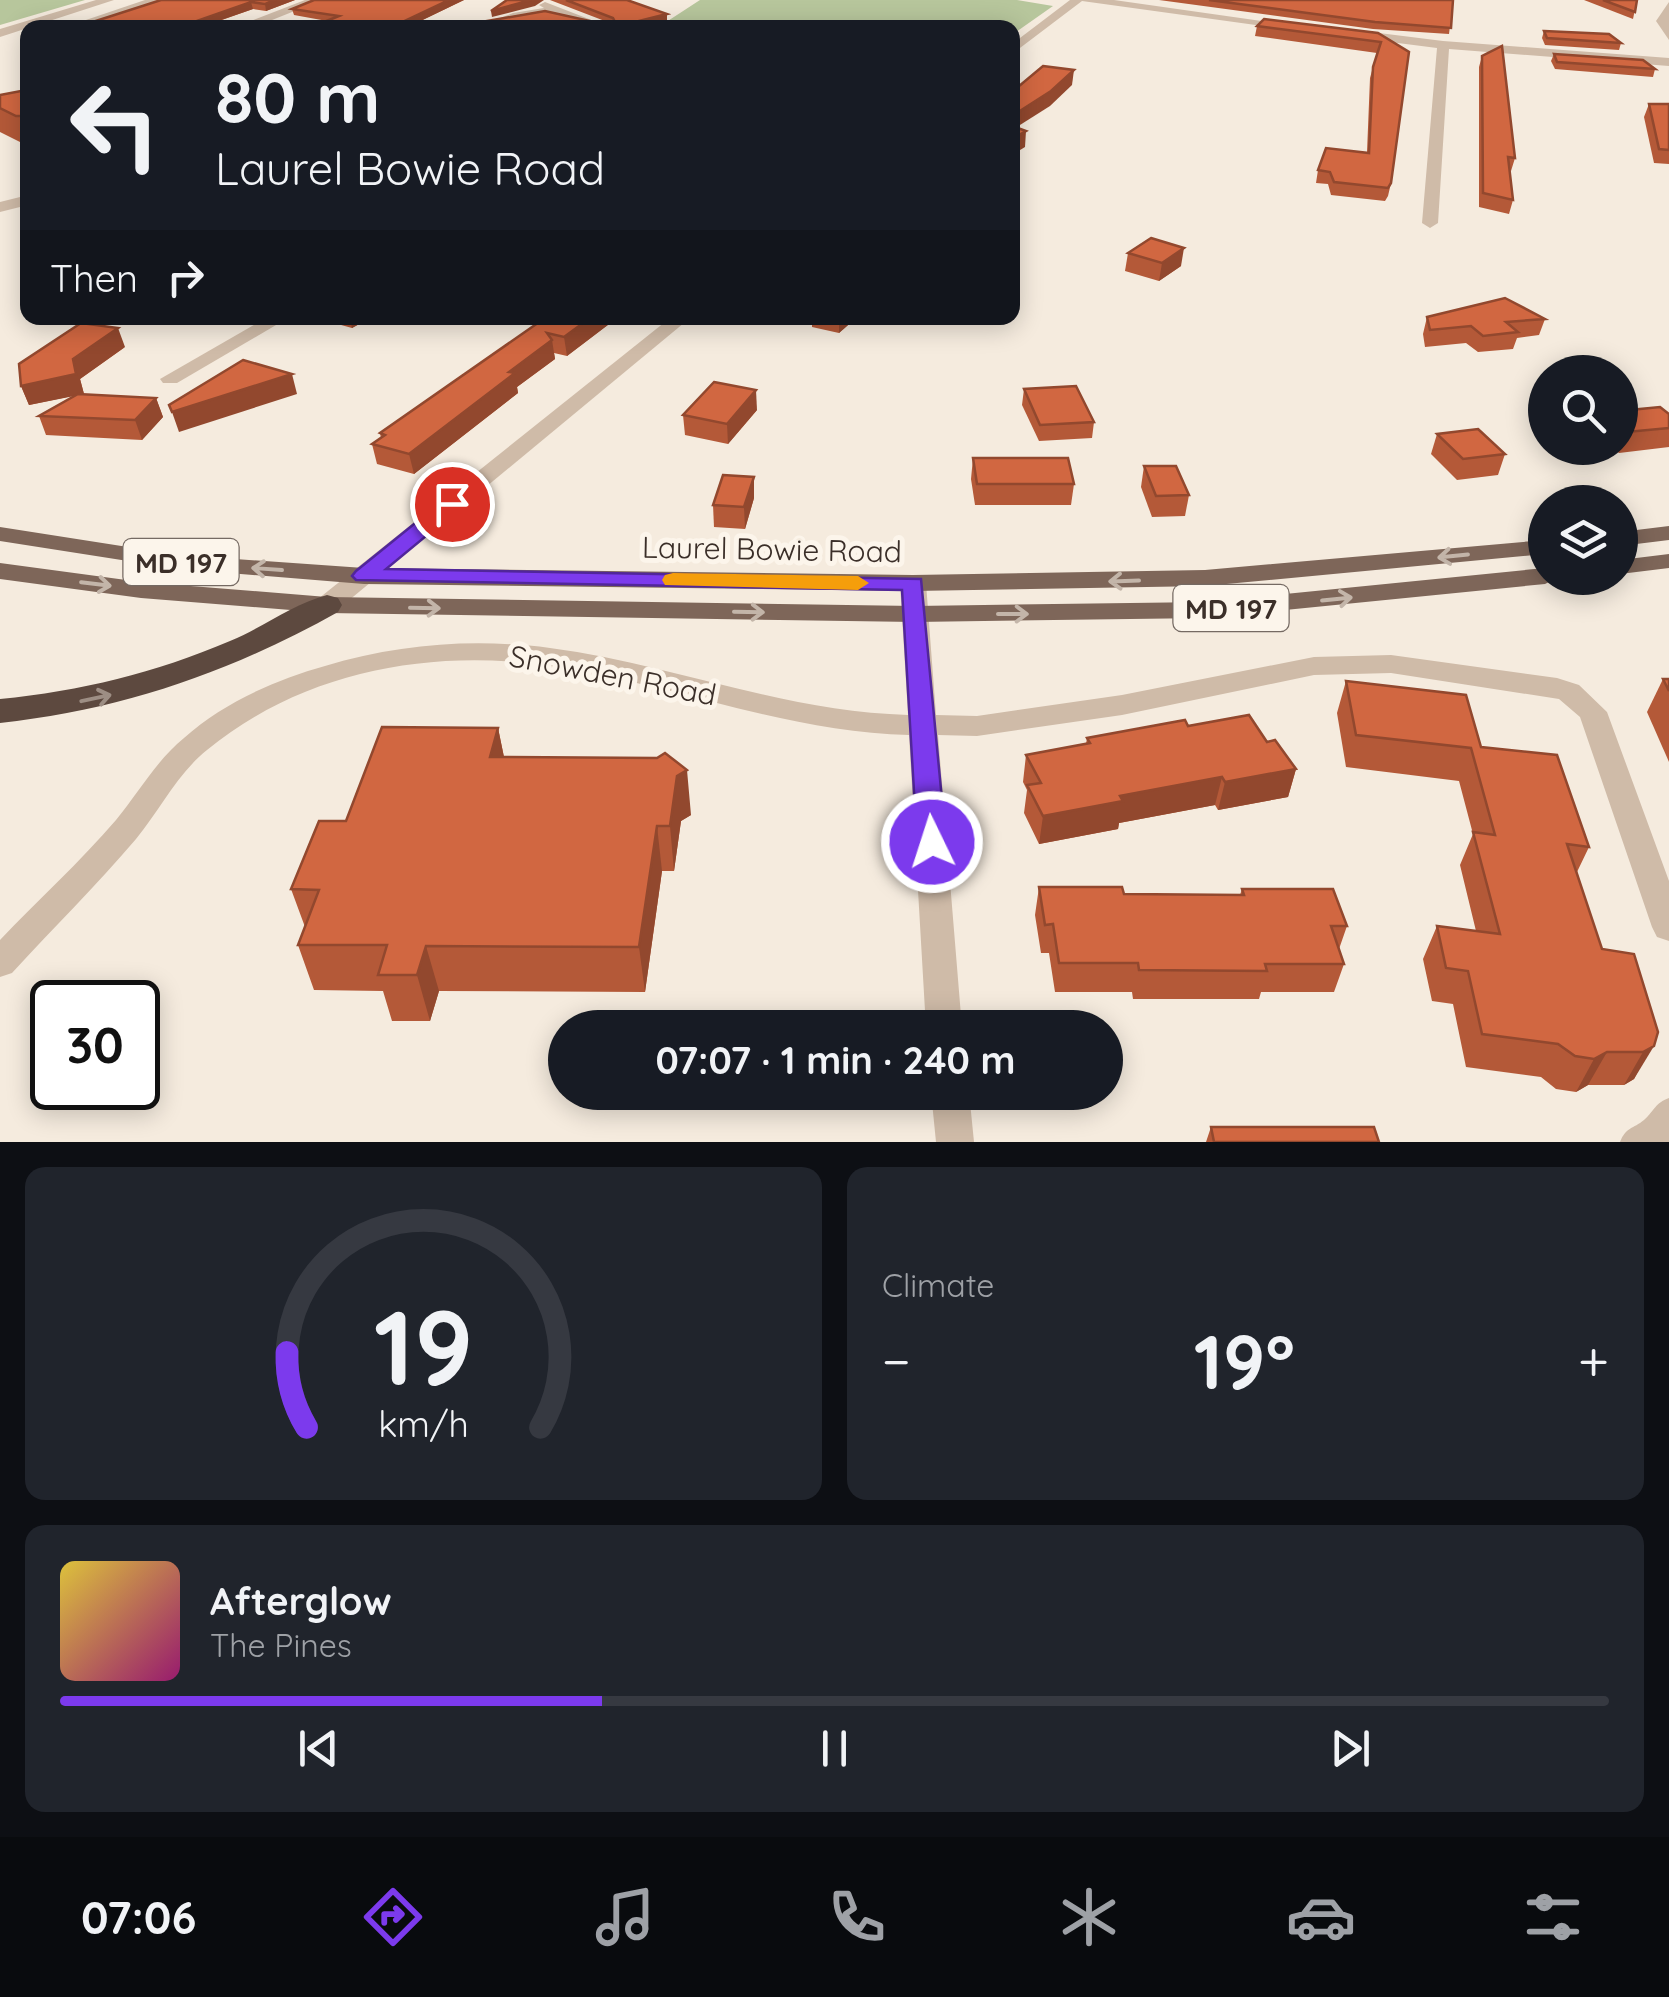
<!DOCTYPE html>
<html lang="en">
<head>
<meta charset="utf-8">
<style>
	body { margin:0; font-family:Quicksand,sans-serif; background:#20242c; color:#f1f3f6; height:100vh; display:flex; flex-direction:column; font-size:38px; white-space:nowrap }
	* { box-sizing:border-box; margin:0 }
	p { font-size:32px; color:#9ea1a6 }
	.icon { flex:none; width:55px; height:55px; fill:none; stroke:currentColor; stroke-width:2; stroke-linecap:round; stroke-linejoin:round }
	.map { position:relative; height:1142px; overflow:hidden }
	.sheet { display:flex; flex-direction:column; gap:25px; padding:25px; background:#0d0f14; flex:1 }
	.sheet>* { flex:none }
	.hud { position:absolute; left:20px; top:20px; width:1000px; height:305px; border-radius:20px; box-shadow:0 5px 25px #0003; background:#171b24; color:#f1f3f6; overflow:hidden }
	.tools { position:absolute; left:1528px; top:355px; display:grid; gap:20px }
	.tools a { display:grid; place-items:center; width:110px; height:110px; border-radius:50%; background:#171b24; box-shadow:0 5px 25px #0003; font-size:50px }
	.speed { position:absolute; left:30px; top:980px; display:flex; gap:20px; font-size:50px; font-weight:700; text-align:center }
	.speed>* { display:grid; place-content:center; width:130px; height:130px; border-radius:50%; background:#171b24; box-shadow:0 5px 25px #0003; line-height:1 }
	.speed .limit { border:5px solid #111; border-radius:15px; background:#fff; color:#111 }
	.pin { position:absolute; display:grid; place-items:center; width:85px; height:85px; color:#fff; margin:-42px; border:5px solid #fff; border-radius:50%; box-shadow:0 2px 10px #0007 }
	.me { position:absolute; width:110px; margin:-55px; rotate:356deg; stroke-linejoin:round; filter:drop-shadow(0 0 8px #0008) }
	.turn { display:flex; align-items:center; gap:35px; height:210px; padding:0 30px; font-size:45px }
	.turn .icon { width:130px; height:130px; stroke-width:2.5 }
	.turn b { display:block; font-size:70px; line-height:85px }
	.then { display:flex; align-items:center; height:95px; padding:0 30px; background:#0003; gap:20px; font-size:38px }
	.big { font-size:75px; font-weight:700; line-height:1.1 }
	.sheet .widget { flex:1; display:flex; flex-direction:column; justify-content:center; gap:15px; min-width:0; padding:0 35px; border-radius:20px; background:#20242c }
	.sheet .dial { align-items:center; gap:0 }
	.dial svg { height:260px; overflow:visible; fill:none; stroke:#363941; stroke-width:7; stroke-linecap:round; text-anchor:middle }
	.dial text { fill:#f1f3f6; stroke:none }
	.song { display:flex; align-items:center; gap:30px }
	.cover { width:120px; height:120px; border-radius:15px; background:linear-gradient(135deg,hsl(50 70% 55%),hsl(320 70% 35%)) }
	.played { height:10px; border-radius:5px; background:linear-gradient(90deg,#7c3aed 35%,#363941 35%) }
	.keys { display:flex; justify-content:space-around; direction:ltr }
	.heat { display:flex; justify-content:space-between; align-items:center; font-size:55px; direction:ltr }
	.sheet .tiles { flex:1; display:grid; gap:25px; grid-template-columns:1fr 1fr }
	.widget:last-child { grid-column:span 2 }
	.trip { position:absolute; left:548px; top:1010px; width:575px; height:100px; border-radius:50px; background:#171b24; box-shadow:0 5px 25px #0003; font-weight:700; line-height:100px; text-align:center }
	.tabs { display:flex; height:160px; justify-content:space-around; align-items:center; background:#090b0e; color:#9ea1a6 }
	.tabs .icon { width:70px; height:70px }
	.tabs .selected { color:#7c3aed }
	.tabs b { font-size:45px; color:#f1f3f6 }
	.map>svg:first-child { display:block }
	.green { fill:#b7c69c }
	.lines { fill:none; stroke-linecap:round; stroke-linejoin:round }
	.street { fill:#cfbba8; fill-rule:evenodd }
	.primary { fill:#7e6659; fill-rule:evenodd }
	.highway { fill:#5d493f; fill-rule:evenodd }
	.wall { fill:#b45938 }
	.shaded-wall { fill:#92482e }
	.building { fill:#d16741; stroke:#92482e; stroke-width:2.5 }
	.oneway { stroke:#c3b5a9 }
	.oneway2 { stroke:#9d8e84 }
	.route { fill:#7c3aed; stroke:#51269a; stroke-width:2.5 }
	.slow { fill:#f59e0b }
	.labels { text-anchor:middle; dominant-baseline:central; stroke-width:10; stroke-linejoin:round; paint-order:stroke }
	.shield { fill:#fcf5eb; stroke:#756a63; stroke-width:2.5 }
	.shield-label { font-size:28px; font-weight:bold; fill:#3b2f29 }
	.street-label { font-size:30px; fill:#3b2f29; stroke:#fcf5eb }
</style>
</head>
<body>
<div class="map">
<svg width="1669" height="1142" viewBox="0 0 1669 1142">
	<rect width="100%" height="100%" fill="#f5ebde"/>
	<g class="green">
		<polygon points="0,0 85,0 0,25"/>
		<polygon points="700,0 1017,0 1053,6 1013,34 1012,28 657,28"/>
	</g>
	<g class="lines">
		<g class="street">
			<polygon points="96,0 114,0 0,37 0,29"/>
			<polygon points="145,0 163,0 93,23 83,21"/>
			<polygon points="305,0 322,0 252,28 233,28"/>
			<polygon points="1070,0 1114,0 1297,26 1291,30 1082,1 1012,54 1012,44"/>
			<path d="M545,2L612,28C591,28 575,15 556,14C528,12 502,28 474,28L513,13L544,8L539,5Z"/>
			<polygon points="1669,2 1669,40 1656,21"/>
			<polygon points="1355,30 1443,41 1669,58 1669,66 1449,49 1438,223 1430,228 1422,223 1437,48 1351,37"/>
			<polygon points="28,195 28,205 0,212 0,202"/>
			<polygon points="266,318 288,318 177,383 163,383 160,379"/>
			<polygon points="670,318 690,318 336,611 318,611 314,605 318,599"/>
			<path d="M913,575L926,583L936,715L977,716L1122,695L1314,657L1391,655L1557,678L1579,685L1607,712L1669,881V941L1657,937L1652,927L1580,717L1559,699L1391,673L1314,675L1122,715L977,736L938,735L962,1028H926L909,735C786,732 672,684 551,666C431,648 303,671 207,750C177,774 160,810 136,839C97,885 53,928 12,973L0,977V940C38,900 80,862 116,820C139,792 156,761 184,738C223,703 275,680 325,666C399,644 473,638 550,648C671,664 785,712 908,715L900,583Z"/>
			<polygon points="931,1092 969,1092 974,1142 936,1142"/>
			<path d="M1669,1098V1142H1620C1626,1127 1633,1129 1644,1120C1655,1110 1655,1103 1669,1098Z"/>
		</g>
		<g class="primary">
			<polygon points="1669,526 1669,540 1620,546 1620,532"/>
			<polygon points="0,527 179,555 364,568 913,575 1205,570 1545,540 1545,554 1205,586 913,591 364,584 179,569 0,541"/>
			<polygon points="1669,554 1669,568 1620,574 1620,560"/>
			<polygon points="0,563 141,582 327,597 915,606 1206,602 1545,568 1545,578 1557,578 1545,584 1206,618 915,622 327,613 141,598 0,579"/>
		</g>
		<path class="highway" d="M327,595L338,598L342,605L338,612C231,672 122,710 0,723V699C81,691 155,673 230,641C262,628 293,604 327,595Z"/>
	</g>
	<g class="wall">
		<polygon points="161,0 295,0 266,11 253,9 199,28 74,28"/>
		<polygon points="314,0 464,0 406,28 327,21 294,15 292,9"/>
		<polygon points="550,0 627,0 667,14 667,21 603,24 610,23"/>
		<polygon points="1159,0 1453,0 1449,34 1373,29"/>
		<polygon points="1584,0 1637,0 1633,19"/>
		<polygon points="1257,26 1378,33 1409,52 1391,183 1388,196 1385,201 1331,195 1328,184 1316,183 1318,170 1367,152 1370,78 1377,53 1255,36"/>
		<polygon points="1544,31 1621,43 1619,50 1545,45 1542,38"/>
		<polygon points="1554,54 1655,69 1653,77 1555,69 1551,61"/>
		<polygon points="1482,56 1515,158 1511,171 1509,170 1513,200 1509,214 1479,207 1479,67"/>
		<polygon points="28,91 28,146 0,132 0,95"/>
		<polygon points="1649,104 1669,104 1669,164 1654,163 1644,117"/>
		<polygon points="1128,253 1181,266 1159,281 1125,271"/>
		<polygon points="1427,317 1545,319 1539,335 1517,338 1513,349 1478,352 1466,343 1425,347 1423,334"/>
		<polygon points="322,318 370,318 352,328 323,320"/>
		<polygon points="545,318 617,318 567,356 554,353 555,359 517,387 518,393 414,474 377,464 372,444 381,438 380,433"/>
		<polygon points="812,318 856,318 839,333 812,327"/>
		<polygon points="125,347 80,379 84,394 80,394 156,398 163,417 142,440 46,435 39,416 77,395 29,405 21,386"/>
		<polygon points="1024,389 1094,422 1092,438 1039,441 1022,405"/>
		<polygon points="757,410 728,444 685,435 683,415"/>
		<polygon points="1620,411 1669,414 1669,447 1619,453 1613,448 1620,448"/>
		<polygon points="1437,434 1505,454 1498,475 1457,480 1431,454"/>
		<polygon points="973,458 1074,484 1071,505 975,505 971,479"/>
		<polygon points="1144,466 1189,495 1185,516 1152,517 1141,487"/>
		<polygon points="754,498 745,529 714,527 713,505"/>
		<polygon points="1663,679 1669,679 1669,762 1647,712"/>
		<polygon points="1346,681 1481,747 1589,847 1577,872 1602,949 1658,1032 1634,1079 1624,1085 1588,1085 1576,1092 1556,1089 1541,1077 1466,1067 1453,1004 1432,1001 1423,959 1437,926 1476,931 1460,865 1473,834 1459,781 1346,767 1337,713"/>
		<polygon points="1188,726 1267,742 1296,769 1288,797 1218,810 1215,805 1119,823 1118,829 1039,844 1024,813 1027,790 1023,782 1026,755 1086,744 1087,738"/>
		<polygon points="498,728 504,757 691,815 681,821 674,871 662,871 645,992 439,991 430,1021 392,1021 383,991 314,990 298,945 305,927 291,889 346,821"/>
		<polygon points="1039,887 1124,894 1240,895 1242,889 1347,926 1339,949 1344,964 1334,992 1261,992 1259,999 1133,999 1132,992 1055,992 1049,953 1041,953 1035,915"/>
		<polygon points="1211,1127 1379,1142 1206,1142"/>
	</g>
	<g class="shaded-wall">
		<polygon points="276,0 295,0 266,11 265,4"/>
		<polygon points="449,0 464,0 406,28 390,28"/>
		<polygon points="531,0 544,0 535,6 492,17 491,11"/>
		<polygon points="251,2 253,9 198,28 177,28"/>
		<polygon points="667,14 667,21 640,28 611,28"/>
		<polygon points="1074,70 1072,85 1050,106 1012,130 1012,116"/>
		<polygon points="1026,131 1025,147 1012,155 1012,139"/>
		<polygon points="1184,248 1181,266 1159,281 1162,263"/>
		<polygon points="350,318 370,318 352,328"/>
		<polygon points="590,318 617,318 567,356 564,337"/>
		<polygon points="839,318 856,318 839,333"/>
		<polygon points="118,328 125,347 80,379 84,394 29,405 21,386 73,359"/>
		<polygon points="552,340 555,359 517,387 518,393 414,474 409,454 509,372"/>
		<polygon points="292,374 297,394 179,432 172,412"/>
		<polygon points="756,390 757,410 728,444 727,424"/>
		<polygon points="156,398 163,417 142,440 135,420"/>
		<polygon points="754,477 754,498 745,529 744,507"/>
		<polygon points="498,728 507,772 490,757"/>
		<polygon points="1296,769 1288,797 1218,810 1225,782"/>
		<polygon points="687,770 691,815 681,821 674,871 670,826 677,776"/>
		<polygon points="1222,777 1215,805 1119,823 1118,829 1039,844 1043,816 1120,796"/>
		<polygon points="657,826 662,871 645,992 639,947"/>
		<polygon points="426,946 439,991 430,1021 417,975"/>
		<polygon points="1654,1046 1634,1079 1624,1085 1643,1052"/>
		<polygon points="1607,1052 1588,1085 1576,1092 1594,1059"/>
	</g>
	<g class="building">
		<polygon points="161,0 276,0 265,4 251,2 177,28 74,28"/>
		<polygon points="314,0 449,0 390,28 309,28 339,16 292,9"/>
		<polygon points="507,0 531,0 491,11"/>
		<polygon points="566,0 627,0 667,14 611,28 464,28 470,24 545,11 603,24 615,22 613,18"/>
		<polygon points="1209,0 1453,0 1451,28 1375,22"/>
		<polygon points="1603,0 1637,0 1635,12"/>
		<polygon points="1264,19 1378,33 1409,52 1391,183 1388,188 1334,182 1330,172 1318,170 1326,148 1369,153 1373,67 1381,42 1257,26"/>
		<polygon points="1544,31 1609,34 1621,43 1547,38"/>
		<polygon points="1502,46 1515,158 1508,157 1513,200 1483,193 1482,56"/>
		<polygon points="1554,54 1643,60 1655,69 1557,62"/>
		<polygon points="1043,66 1074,70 1051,91 1012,116 1012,92"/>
		<polygon points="21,91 28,91 28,116 16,116 0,108 0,95"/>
		<polygon points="1649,104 1669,104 1669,150 1659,149"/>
		<polygon points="1012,126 1026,131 1012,139"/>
		<polygon points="1151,238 1184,248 1162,263 1128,253"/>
		<polygon points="1505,298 1545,319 1506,322 1518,332 1483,336 1471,326 1430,330 1427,317"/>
		<polygon points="545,318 590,318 564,337 547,333 552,340 509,372 515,373 409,454 372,444 385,435 380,433"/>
		<polygon points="81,323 118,328 73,359 76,374 21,386 19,364"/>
		<polygon points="243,360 292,374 172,412 169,405"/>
		<polygon points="714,382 756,390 727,424 683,415"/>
		<polygon points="1076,386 1094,422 1040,425 1024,389"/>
		<polygon points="78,394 156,398 135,420 39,416"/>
		<polygon points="1660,407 1669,414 1669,428 1627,432 1620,427 1620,411"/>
		<polygon points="1478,429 1505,454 1463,459 1437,434"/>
		<polygon points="973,458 1068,458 1074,484 977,484"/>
		<polygon points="1144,466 1176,466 1189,495 1156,496"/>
		<polygon points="723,475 754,477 744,507 713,505"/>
		<polygon points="1663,679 1669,679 1669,691"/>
		<polygon points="1346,681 1466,695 1481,747 1557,755 1589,847 1567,844 1602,949 1634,954 1658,1032 1654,1046 1643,1052 1607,1052 1594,1059 1575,1056 1558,1044 1482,1034 1468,971 1446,968 1437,926 1500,934 1473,832 1495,835 1471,748 1356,735"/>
		<polygon points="1249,715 1267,742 1275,740 1296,769 1225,782 1222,777 1120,796 1123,801 1043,816 1027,785 1041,783 1026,755 1090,743 1087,738 1185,720 1188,726"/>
		<polygon points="382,727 498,728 490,757 657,758 665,753 687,770 677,776 670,826 657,826 639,947 426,946 417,975 378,975 387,945 298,945 319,890 291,889 319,821 346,821"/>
		<polygon points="1039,887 1122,887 1124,894 1244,895 1242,889 1333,889 1347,926 1331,926 1344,964 1265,964 1267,971 1139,970 1138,963 1059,963 1053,924 1045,925"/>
		<polygon points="1211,1127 1374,1127 1379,1142 1214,1142"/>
	</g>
	<defs><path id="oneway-shaft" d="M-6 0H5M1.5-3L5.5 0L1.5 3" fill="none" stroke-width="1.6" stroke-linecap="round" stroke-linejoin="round" transform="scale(2.5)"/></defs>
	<g class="oneway">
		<use href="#oneway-shaft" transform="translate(1453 556) rotate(174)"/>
		<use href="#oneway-shaft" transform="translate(267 569) rotate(-176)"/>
		<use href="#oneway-shaft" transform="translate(1124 581) rotate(178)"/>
		<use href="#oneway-shaft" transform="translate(96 584) rotate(7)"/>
		<use href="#oneway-shaft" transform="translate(1337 599) rotate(-6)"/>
		<use href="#oneway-shaft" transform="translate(425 608) rotate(1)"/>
		<use href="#oneway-shaft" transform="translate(749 612) rotate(1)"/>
		<use href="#oneway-shaft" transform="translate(1013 614)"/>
	</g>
	<use class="oneway2" href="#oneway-shaft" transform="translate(96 698) rotate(-12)"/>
	<polygon class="route" points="452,497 460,499 463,504 460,508 386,569 921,579 946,842 942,850 932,853 921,850 917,842 902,590 356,580 352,576 356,571 445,499"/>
	<polygon class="slow" points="673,573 858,576 869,583 858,590 665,585 662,580 665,575"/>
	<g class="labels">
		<g class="shield">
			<rect x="123.5" y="539" width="115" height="46" rx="8"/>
			<rect x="1173.5" y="585" width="115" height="46" rx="8"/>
		</g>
		<g class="shield-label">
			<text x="181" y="562">MD 197</text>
			<text x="1231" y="608">MD 197</text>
		</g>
		<g class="street-label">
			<text transform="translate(772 549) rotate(1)">Laurel Bowie Road</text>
			<text transform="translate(613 675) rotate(11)">Snowden Road</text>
		</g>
	</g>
</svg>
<div class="tools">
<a><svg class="icon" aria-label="search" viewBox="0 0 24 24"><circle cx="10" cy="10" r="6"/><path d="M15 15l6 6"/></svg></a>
<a><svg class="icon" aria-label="layers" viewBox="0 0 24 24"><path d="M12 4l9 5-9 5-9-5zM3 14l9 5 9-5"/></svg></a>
</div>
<div class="speed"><div class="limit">30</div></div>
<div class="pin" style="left:452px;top:504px;background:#d93025"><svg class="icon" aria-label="arrive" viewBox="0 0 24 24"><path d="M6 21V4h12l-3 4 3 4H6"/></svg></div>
<svg class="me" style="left:932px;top:842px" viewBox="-20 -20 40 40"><circle r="17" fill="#7c3aed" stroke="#fff" stroke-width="3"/><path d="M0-11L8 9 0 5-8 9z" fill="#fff"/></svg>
<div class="trip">07:07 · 1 min · 240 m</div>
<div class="hud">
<div class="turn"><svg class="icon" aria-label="left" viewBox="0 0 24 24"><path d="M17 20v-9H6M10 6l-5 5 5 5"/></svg><div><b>80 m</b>Laurel Bowie Road</div></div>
<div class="then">Then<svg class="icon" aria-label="right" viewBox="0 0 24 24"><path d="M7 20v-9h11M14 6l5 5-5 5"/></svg></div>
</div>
</div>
<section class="sheet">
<div class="tiles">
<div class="widget dial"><svg viewBox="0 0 100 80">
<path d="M14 69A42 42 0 1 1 86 69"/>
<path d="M14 69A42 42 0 0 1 8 46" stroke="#7c3aed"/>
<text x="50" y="56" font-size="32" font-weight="700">19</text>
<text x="50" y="72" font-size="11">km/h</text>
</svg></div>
<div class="widget"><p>Climate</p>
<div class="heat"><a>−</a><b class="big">19°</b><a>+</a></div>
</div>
<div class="widget">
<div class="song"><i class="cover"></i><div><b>Afterglow</b><p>The Pines</p></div></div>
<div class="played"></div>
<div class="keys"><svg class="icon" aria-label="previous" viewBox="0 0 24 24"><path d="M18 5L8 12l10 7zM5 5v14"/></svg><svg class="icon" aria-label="pause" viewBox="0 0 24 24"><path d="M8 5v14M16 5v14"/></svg><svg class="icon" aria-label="next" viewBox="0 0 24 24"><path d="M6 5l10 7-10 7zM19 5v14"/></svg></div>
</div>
</div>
</section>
<nav class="tabs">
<b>07:06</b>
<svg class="icon selected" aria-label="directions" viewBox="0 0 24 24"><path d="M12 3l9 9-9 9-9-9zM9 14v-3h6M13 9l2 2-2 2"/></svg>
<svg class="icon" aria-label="music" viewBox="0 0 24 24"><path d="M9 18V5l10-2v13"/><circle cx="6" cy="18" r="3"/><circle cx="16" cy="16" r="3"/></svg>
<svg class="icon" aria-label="phone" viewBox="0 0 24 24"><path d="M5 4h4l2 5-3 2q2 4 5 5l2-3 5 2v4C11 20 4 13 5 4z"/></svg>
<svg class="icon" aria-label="climate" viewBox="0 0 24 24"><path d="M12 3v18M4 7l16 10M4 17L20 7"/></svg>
<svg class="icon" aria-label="car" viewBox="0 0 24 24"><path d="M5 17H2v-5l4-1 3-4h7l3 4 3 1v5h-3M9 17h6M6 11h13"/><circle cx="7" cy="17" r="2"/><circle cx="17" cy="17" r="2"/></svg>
<svg class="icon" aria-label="filters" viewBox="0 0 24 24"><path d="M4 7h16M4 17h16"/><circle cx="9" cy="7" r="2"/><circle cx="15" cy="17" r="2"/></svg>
</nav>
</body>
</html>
